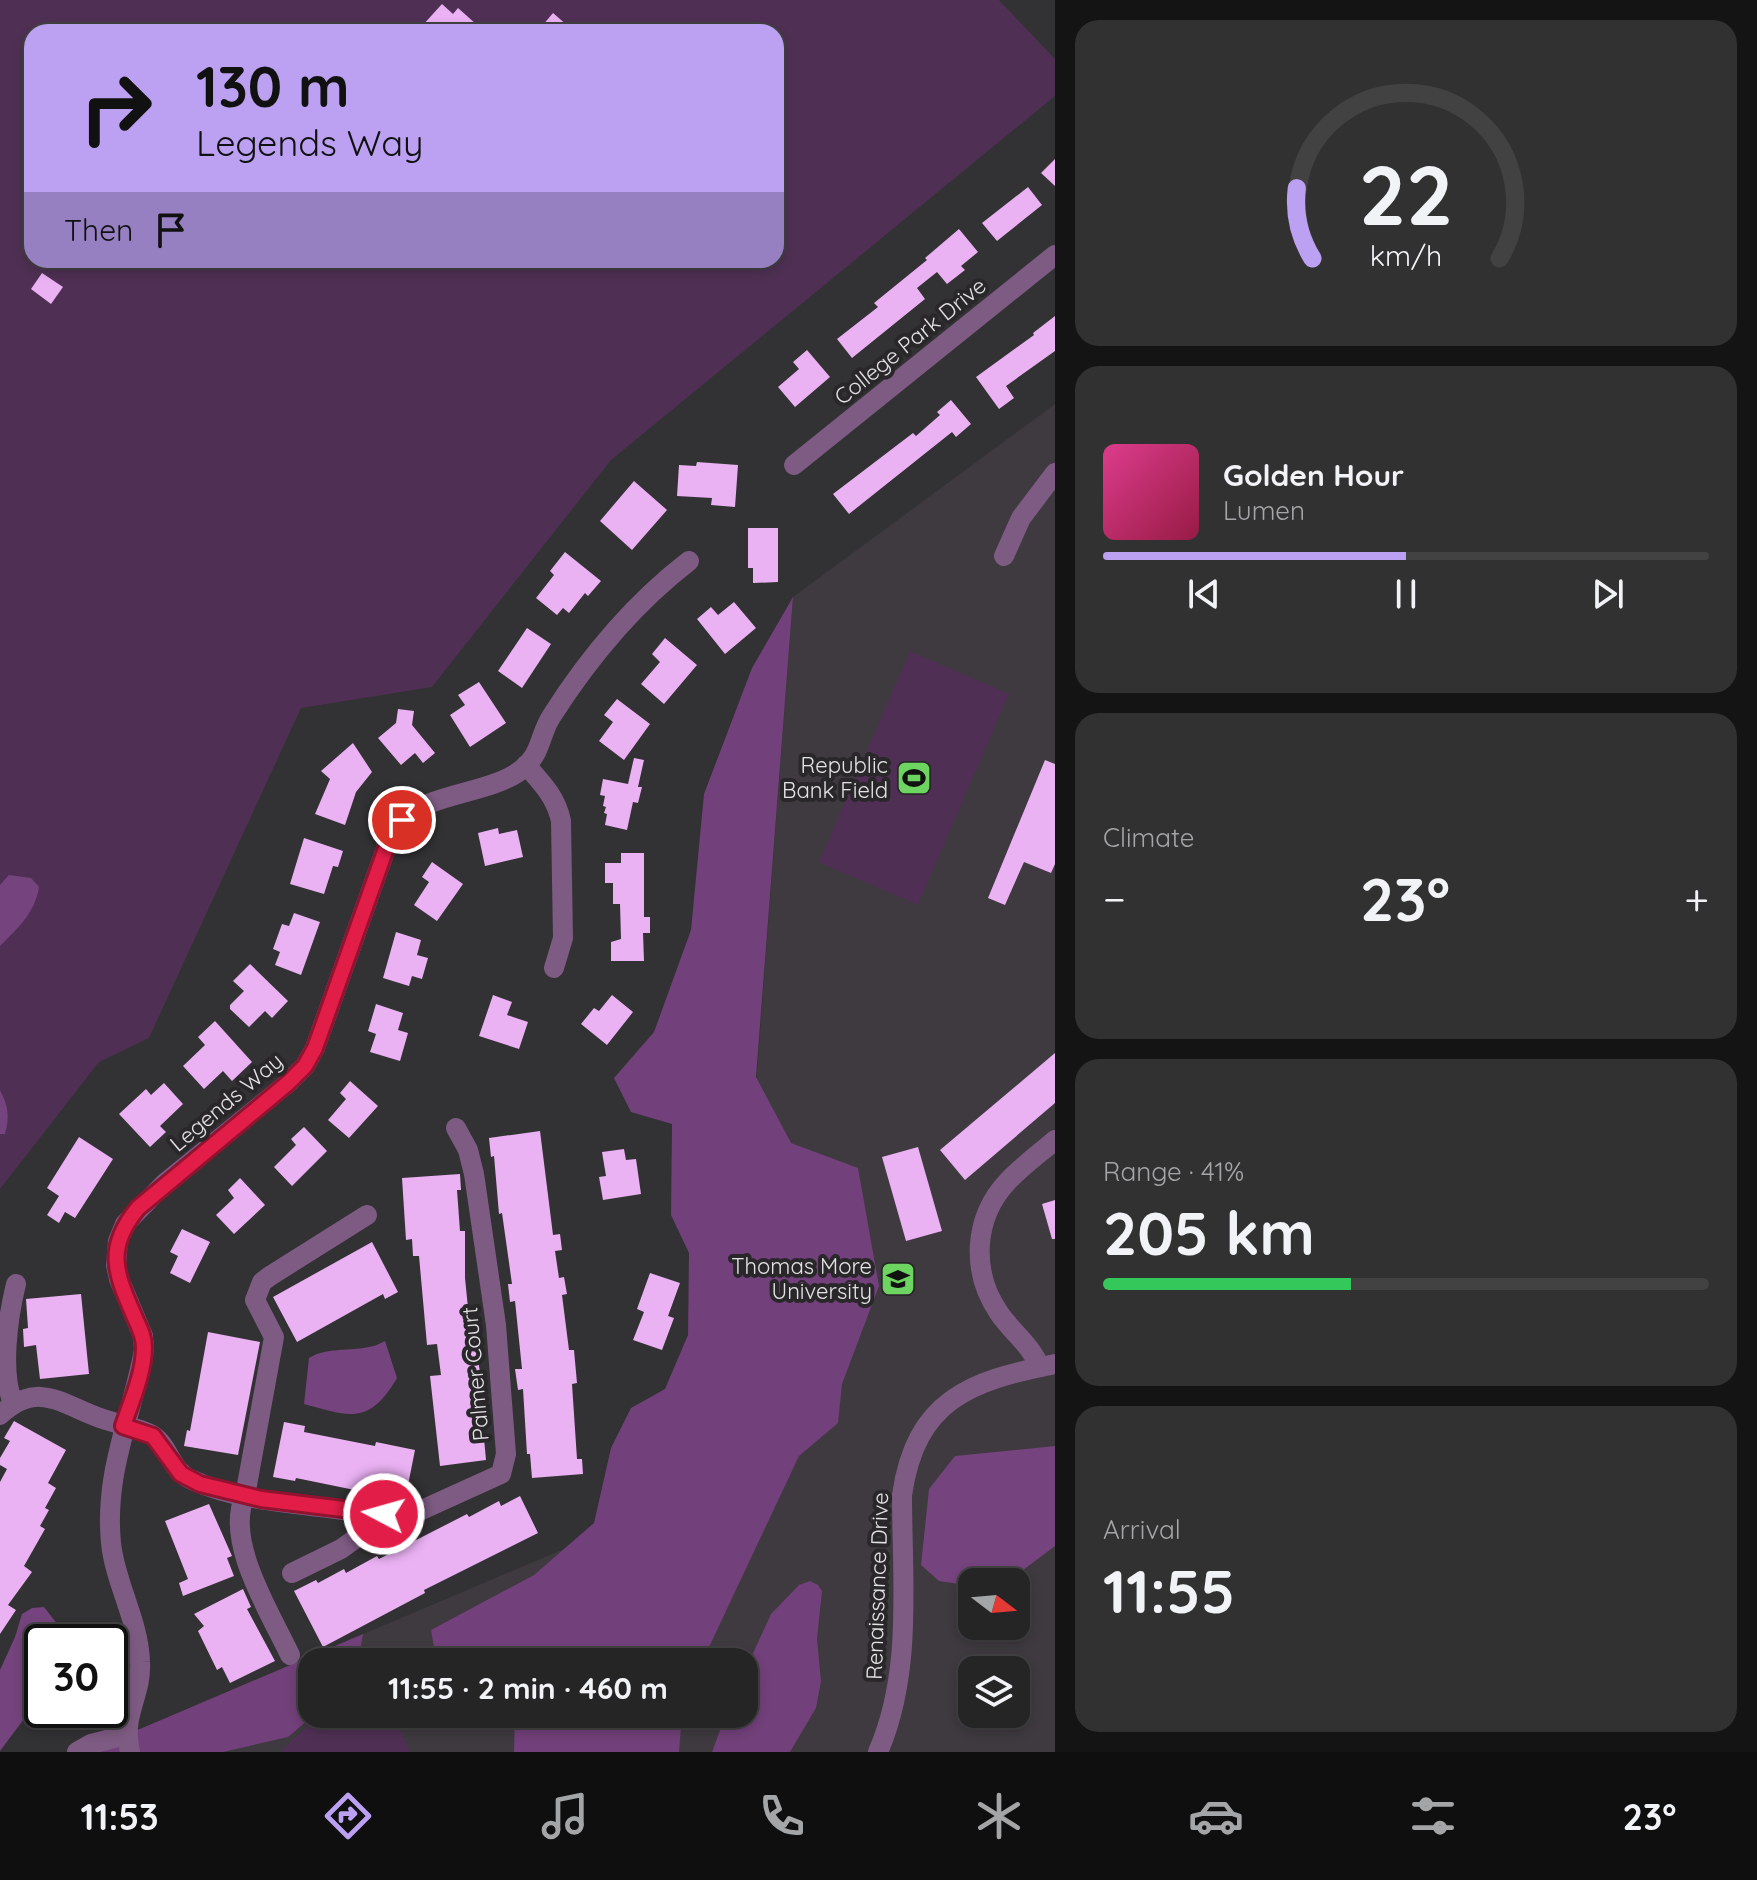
<!DOCTYPE html>
<html lang="en">
<head>
<meta charset="utf-8">
<style>
	body { margin:0; font-family:Quicksand,sans-serif; background:#323132; color:#f1f3f6; height:100vh; display:flex; flex-direction:column; font-size:30px; white-space:nowrap }
	* { box-sizing:border-box; margin:0 }
	p { font-size:26px; color:#a4a5a7 }
	.icon { flex:none; width:44px; height:44px; fill:none; stroke:currentColor; stroke-width:2; stroke-linecap:round; stroke-linejoin:round }
	.map { position:relative; flex:1; overflow:hidden }
	.panel { display:flex; flex-direction:column; gap:20px; padding:20px; background:#151415; width:702px }
	.panel>* { flex:none }
	.hud { position:absolute; left:24px; top:24px; width:760px; height:244px; border-radius:24px; box-shadow:0 4px 12px #0003,0 0 0 2px #424243; background:#bca0f2; color:#111; overflow:hidden }
	.needle { width:52px; rotate:106deg }
	.buttons { position:absolute; left:958px; top:1568px; display:grid; gap:16px }
	.buttons a { display:grid; place-items:center; width:72px; height:72px; border-radius:16px; background:#262526; box-shadow:0 4px 12px #0003,0 0 0 2px #424243; font-size:40px }
	.speed { position:absolute; left:24px; top:1624px; display:flex; gap:16px; font-size:40px; font-weight:700; text-align:center }
	.speed>* { display:grid; place-content:center; width:104px; height:104px; border-radius:50%; background:#262526; box-shadow:0 4px 12px #0003,0 0 0 2px #424243; line-height:1 }
	.speed .limit { border:4px solid #111; border-radius:12px; background:#fff; color:#111 }
	.pin { position:absolute; display:grid; place-items:center; width:68px; height:68px; color:#fff; margin:-34px; border:4px solid #fff; border-radius:50%; box-shadow:0 2px 8px #0007 }
	.me { position:absolute; width:88px; margin:-44px; rotate:276deg; stroke-linejoin:round; filter:drop-shadow(0 0 6px #0008) }
	.turn { display:flex; align-items:center; gap:28px; height:168px; padding:0 40px; font-size:36px }
	.turn .icon { width:104px; height:104px; stroke-width:2.5 }
	.turn b { display:block; font-size:56px; line-height:68px }
	.then { display:flex; align-items:center; height:76px; padding:0 40px; background:#0003; gap:16px; font-size:30px }
	.big { font-size:60px; font-weight:700; line-height:1.1 }
	.panel .card { flex:1; display:flex; flex-direction:column; justify-content:center; gap:12px; min-width:0; padding:0 28px; border-radius:24px; background:#323132 }
	.panel .dial { align-items:center; gap:0 }
	.dial svg { height:208px; overflow:visible; fill:none; stroke:#424243; stroke-width:7; stroke-linecap:round; text-anchor:middle }
	.dial text { fill:#f1f3f6; stroke:none }
	.song { display:flex; align-items:center; gap:24px }
	.cover { width:96px; height:96px; border-radius:12px; background:linear-gradient(135deg,hsl(330 70% 55%),hsl(340 70% 35%)) }
	.played { height:8px; border-radius:4px; background:linear-gradient(90deg,#bca0f2 50%,#424243 50%) }
	.keys { display:flex; justify-content:space-around; direction:ltr }
	.heat { display:flex; justify-content:space-between; align-items:center; font-size:44px; direction:ltr }
	.charge { height:12px; border-radius:6px; background:linear-gradient(90deg,#34c759 41%,#424243 0) }
	.trip { position:absolute; left:298px; top:1648px; width:460px; height:80px; border-radius:24px; background:#262526; box-shadow:0 4px 12px #0003,0 0 0 2px #424243; font-weight:700; line-height:80px; text-align:center }
	.tab-bar { display:flex; height:128px; justify-content:space-around; align-items:center; background:#0f0f0f; color:#a4a5a7 }
	.tab-bar .icon { width:56px; height:56px }
	.tab-bar .current { color:#bca0f2 }
	.tab-bar b { font-size:36px; color:#f1f3f6 }
	main { display:flex; flex:1; min-height:0 }
	.map>svg:first-child { display:block }
	.built { fill:#3f3940; fill-rule:evenodd }
	.green { fill:#4f3054; fill-rule:evenodd }
	.forest { fill:#72407a }
	.water { fill:#75437d }
	.building { fill:#eab1f3 }
	.lines { fill:none; stroke-linecap:round; stroke-linejoin:round }
	.minor { stroke:#7e5b83; stroke-width:20 }
	.route-casing { stroke:#92132f; stroke-width:20 }
	.route { stroke:#e11d48; stroke-width:14 }
	.labels { text-anchor:middle; dominant-baseline:central; stroke-width:8; stroke-linejoin:round; paint-order:stroke }
	.street-label { font-size:22px; fill:#e3e2e4; stroke:#292729 }
	.poi-label { font-size:22px; fill:#e3e2e4; stroke:#292729; text-anchor:end }
</style>
</head>
<body>
<main>
<div class="map">
<svg width="1055" height="1752" viewBox="0 0 1055 1752">
	<rect width="100%" height="100%" fill="#323133"/>
	<path class="built" d="M1055,404V1752H130L126,1735L726,1480L793,597ZM972,1582H1016V1626H972ZM312,1662H744V1714H312ZM972,1670H1016V1714H972Z"/>
	<g class="green">
		<path d="M0,0H999L1055,59V96L611,460L432,687L301,708L149,1038L99,1062L0,1189ZM32,32H776V260H32Z"/>
		<polygon points="910,651 1009,694 918,905 819,862"/>
		<polygon points="320,1714 394,1714 410,1752 280,1752"/>
	</g>
	<g class="forest">
		<polygon points="793,597 756,1077 791,1143 858,1168 879,1286 842,1384 838,1423 799,1456 702,1662 507,1662 435,1653 431,1630 534,1575 594,1523 611,1448 631,1408 665,1389 688,1335 689,1253 671,1215 672,1124 631,1112 614,1078 654,1032 691,930 704,794 752,668"/>
		<polygon points="810,1581 818,1585 822,1591 817,1639 821,1681 816,1708 790,1752 712,1752 726,1714 744,1714 744,1673 771,1614 799,1585"/>
		<polygon points="363,1634 358,1662 312,1662 312,1714 315,1714 288,1737 223,1752 77,1752 126,1735"/>
		<polygon points="515,1714 682,1714 679,1752 514,1752"/>
	</g>
	<g class="water">
		<path d="M9,875L31,878L39,887C35,913 18,928 0,946V885Z"/>
		<path d="M0,1090C8,1106 10,1116 5,1134H0Z"/>
		<path d="M385,1341L397,1378C369,1425 351,1417 304,1404L309,1358C331,1344 362,1355 385,1341Z"/>
		<polygon points="1055,1446 1055,1546 1007,1582 972,1582 972,1586 939,1581 921,1565 929,1489 955,1456"/>
		<polygon points="44,1607 71,1642 42,1642 42,1695 0,1751 0,1670 15,1637 22,1614 32,1608"/>
	</g>
	<g class="building">
		<polygon points="442,4 453,14 458,8 485,32 428,32 422,26"/>
		<polygon points="553,13 575,32 537,32"/>
		<polygon points="1055,159 1055,186 1041,173"/>
		<polygon points="1028,187 1042,205 997,241 982,223"/>
		<polygon points="959,229 978,252 961,266 965,270 947,284 937,272 917,288 925,299 852,358 837,339 878,307 874,303 927,260 925,258"/>
		<polygon points="42,273 63,287 51,304 31,289"/>
		<polygon points="1055,316 1055,351 1006,386 1014,398 999,409 976,377 1034,335 1033,333"/>
		<polygon points="807,350 830,377 795,407 778,387 799,369 793,362"/>
		<polygon points="951,400 971,424 956,437 952,432 849,514 833,494 913,433 916,436 940,415 937,412"/>
		<polygon points="697,462 738,465 735,507 711,505 712,498 677,496 679,465 696,466"/>
		<polygon points="634,481 667,510 632,550 600,521"/>
		<polygon points="748,528 778,528 778,582 753,583 753,568 748,568"/>
		<polygon points="565,552 601,581 588,596 585,593 569,613 563,608 557,615 536,598 554,575 550,571"/>
		<polygon points="734,602 756,628 725,654 697,619 711,607 718,615"/>
		<polygon points="527,628 551,644 522,688 498,671"/>
		<polygon points="665,638 697,665 664,704 641,684 660,662 652,654"/>
		<polygon points="479,682 506,723 470,747 450,715 465,705 458,695"/>
		<polygon points="617,699 650,724 624,760 599,741 613,722 604,715"/>
		<polygon points="398,709 414,711 412,725 435,753 423,763 415,753 401,765 378,738 396,723"/>
		<polygon points="353,743 372,772 356,792 345,825 315,814 330,779 321,771"/>
		<polygon points="634,758 644,760 638,787 642,787 638,803 633,802 627,830 605,825 607,814 604,813 606,807 603,806 605,796 600,795 603,779 628,784"/>
		<polygon points="1045,760 1055,764 1055,864 1051,873 1024,862 1005,905 988,898"/>
		<polygon points="498,828 499,834 517,830 523,857 485,866 478,833"/>
		<polygon points="304,838 343,851 338,867 333,866 324,894 290,884"/>
		<polygon points="621,853 644,853 644,917 650,917 650,933 643,933 644,961 611,961 611,942 621,939 620,904 613,904 613,883 605,883 605,863 621,863"/>
		<polygon points="432,862 463,884 437,921 414,905 429,882 422,877"/>
		<polygon points="294,913 320,922 301,975 275,965 280,952 273,949 282,924 289,926"/>
		<polygon points="396,932 421,940 417,955 428,958 422,979 412,976 409,986 383,978"/>
		<polygon points="250,964 288,1001 272,1018 265,1011 249,1027 230,1009 230,1005 244,991 233,981"/>
		<polygon points="493,995 512,1002 507,1015 528,1022 519,1049 479,1036"/>
		<polygon points="612,995 633,1012 607,1045 581,1024 594,1008 599,1011"/>
		<polygon points="376,1004 403,1013 398,1030 408,1033 400,1061 370,1052 376,1034 368,1031"/>
		<polygon points="215,1021 252,1062 232,1081 223,1071 204,1089 183,1066 205,1045 198,1037"/>
		<polygon points="1055,1053 1055,1103 965,1180 940,1150"/>
		<polygon points="350,1081 378,1106 349,1138 328,1120 346,1099 340,1093"/>
		<polygon points="164,1083 183,1104 160,1126 166,1132 150,1147 119,1114 146,1089 151,1095"/>
		<polygon points="304,1127 327,1151 292,1186 274,1167 296,1145 291,1139"/>
		<polygon points="540,1131 553,1235 560,1234 562,1250 555,1251 559,1278 564,1277 567,1294 562,1295 569,1350 574,1350 577,1383 572,1384 577,1459 582,1459 583,1474 532,1478 530,1454 527,1454 523,1389 518,1390 515,1369 522,1369 515,1301 510,1302 508,1284 512,1284 502,1213 499,1214 494,1156 491,1157 489,1138"/>
		<polygon points="79,1137 113,1159 75,1218 65,1212 59,1223 47,1215 59,1196 47,1188"/>
		<polygon points="918,1147 942,1231 906,1241 882,1157"/>
		<polygon points="624,1149 626,1160 636,1159 641,1194 603,1200 599,1177 606,1176 602,1152"/>
		<polygon points="460,1174 461,1190 457,1190 460,1231 465,1231 465,1278 469,1318 476,1318 478,1340 475,1340 485,1405 481,1406 486,1460 440,1466 430,1376 441,1375 437,1344 427,1345 419,1256 413,1256 412,1239 406,1240 402,1178"/>
		<polygon points="240,1178 265,1205 234,1234 216,1215 234,1198 228,1190"/>
		<polygon points="1055,1200 1055,1239 1052,1239 1042,1204"/>
		<polygon points="182,1229 210,1242 190,1283 170,1273 178,1256 170,1252"/>
		<polygon points="372,1242 398,1292 385,1299 383,1294 297,1342 273,1297"/>
		<polygon points="650,1273 680,1283 668,1316 674,1318 662,1350 633,1340 644,1312 637,1309"/>
		<polygon points="81,1294 89,1374 40,1379 36,1345 24,1347 23,1329 28,1328 26,1299"/>
		<polygon points="208,1332 260,1342 238,1455 184,1446 187,1430 190,1431"/>
		<polygon points="14,1421 66,1450 48,1483 56,1488 45,1508 49,1510 40,1526 45,1529 24,1566 32,1572 8,1605 16,1610 0,1634 0,1482 7,1469 0,1465 0,1458 10,1441 4,1438"/>
		<polygon points="284,1422 305,1426 304,1432 375,1446 376,1442 415,1450 406,1495 385,1491 384,1496 296,1478 295,1481 273,1477"/>
		<polygon points="520,1496 538,1533 424,1590 425,1593 323,1647 294,1591 316,1580 318,1583 344,1569 346,1573 377,1556 379,1559 467,1514 469,1517 499,1501 501,1506"/>
		<polygon points="209,1504 232,1556 227,1558 234,1576 183,1596 179,1583 188,1579 165,1521"/>
		<polygon points="243,1589 251,1607 247,1609 275,1661 230,1683 222,1667 217,1670 198,1631 204,1626 194,1614"/>
	</g>
	<g class="lines">
		<g class="minor">
			<polyline points="794,465 1055,255"/>
			<polyline points="1004,556 1021,518 1055,473"/>
			<path d="M526,765C542,783 556,797 561,821L563,938L554,968"/>
			<path d="M1040,1367C1030,1344 1012,1332 999,1313C971,1272 973,1218 1008,1181C1022,1166 1039,1154 1055,1140"/>
			<path d="M13,1403C0,1372 8,1317 16,1284"/>
			<path d="M0,1415C38,1380 61,1404 100,1418C116,1424 138,1427 152,1435C170,1446 170,1471 192,1480C237,1500 288,1503 336,1509C361,1512 390,1519 415,1513L501,1474L506,1454L496,1325L474,1174L468,1150L456,1128"/>
			<polyline points="292,1573 341,1549 359,1536 364,1512"/>
			<path d="M290,1655C271,1614 224,1541 245,1496L274,1337L255,1300L262,1282L270,1276L367,1215"/>
			<polyline points="77,1752 91,1744 126,1735"/>
			<path d="M130,1752C121,1714 142,1696 140,1662C139,1621 115,1583 111,1543C104,1472 132,1416 144,1350L143,1336L119,1279L116,1265L118,1241L125,1224L165,1183L288,1083L305,1066L315,1048L389,840C393,834 397,825 403,820C428,793 490,794 521,770C542,754 539,736 551,717C589,657 632,605 689,561"/>
			<path d="M878,1752C913,1672 902,1580 902,1495C916,1400 969,1381 1055,1364"/>
		</g>
	</g>
	<g class="lines">
		<g class="route-casing">
			<path id="route" d="M384,1514L261,1499L200,1484L181,1474L153,1436L123,1426C131,1402 144,1373 144,1347C144,1336 139,1327 135,1318C116,1274 104,1249 138,1208L288,1083L305,1066L315,1048L389,840L402,820"/>
		</g>
		<use href="#route" class="route"/>
	</g>
	<defs>
		<g id="stadium-square" transform="scale(1.8)"><rect x="-9" y="-9" width="18" height="18" rx="4" fill="#6dd361" stroke="#292729"/><path d="M0-5a6.5 5 0 1 0 0 10a6.5 5 0 1 0 0-10ZM-3.5-1.8h7v3.6h-7Z" fill="#111"/></g>
		<g id="university-square" transform="scale(1.8)"><rect x="-9" y="-9" width="18" height="18" rx="4" fill="#6dd361" stroke="#292729"/><path d="M0-5L7-2L0 1L-7-2ZM-4 1L0 2.5L4 1V4Q0 6-4 4Z" fill="#111"/></g>
	</defs>
	<g fill-rule="evenodd">
		<use href="#stadium-square" x="914" y="778"/>
		<use href="#university-square" x="898" y="1279"/>
	</g>
	<g class="labels">
		<g class="street-label">
			<text transform="translate(910 341) rotate(-39)">College Park Drive</text>
			<text transform="translate(226 1102) rotate(-40)">Legends Way</text>
			<text transform="translate(475 1374) rotate(-95)">Palmer Court</text>
			<text transform="translate(877 1586) rotate(-88)">Renaissance Drive</text>
		</g>
		<g class="poi-label">
			<text x="888" y="765">Republic<tspan x="888" dy="25">Bank Field</tspan></text>
			<text x="872" y="1266">Thomas More<tspan x="872" dy="25">University</tspan></text>
		</g>
	</g>
</svg>
<div class="buttons">
<a><svg class="needle" viewBox="-14 -14 28 28"><path d="M0-13l5 13h-10z" fill="#e53935"/><path d="M0 13l5-13h-10z" fill="#a4a5a7"/></svg></a>
<a><svg class="icon" aria-label="layers" viewBox="0 0 24 24"><path d="M12 4l9 5-9 5-9-5zM3 14l9 5 9-5"/></svg></a>
</div>
<div class="speed"><div class="limit">30</div></div>
<div class="pin" style="left:402px;top:820px;background:#d93025"><svg class="icon" aria-label="arrive" viewBox="0 0 24 24"><path d="M6 21V4h12l-3 4 3 4H6"/></svg></div>
<svg class="me" style="left:384px;top:1514px" viewBox="-20 -20 40 40"><circle r="17" fill="#e11d48" stroke="#fff" stroke-width="3"/><path d="M0-11L8 9 0 5-8 9z" fill="#fff"/></svg>
<div class="trip">11:55 · 2 min · 460 m</div>
<div class="hud">
<div class="turn"><svg class="icon" aria-label="right" viewBox="0 0 24 24"><path d="M7 20v-9h11M14 6l5 5-5 5"/></svg><div><b>130 m</b>Legends Way</div></div>
<div class="then">Then<svg class="icon" aria-label="arrive" viewBox="0 0 24 24"><path d="M6 21V4h12l-3 4 3 4H6"/></svg></div>
</div>
</div>
<section class="panel">
<div class="card dial"><svg viewBox="0 0 100 80">
<path d="M14 69A42 42 0 1 1 86 69"/>
<path d="M14 69A42 42 0 0 1 8 42" stroke="#bca0f2"/>
<text x="50" y="56" font-size="32" font-weight="700">22</text>
<text x="50" y="72" font-size="11">km/h</text>
</svg></div>
<div class="card">
<div class="song"><i class="cover"></i><div><b>Golden Hour</b><p>Lumen</p></div></div>
<div class="played"></div>
<div class="keys"><svg class="icon" aria-label="previous" viewBox="0 0 24 24"><path d="M18 5L8 12l10 7zM5 5v14"/></svg><svg class="icon" aria-label="pause" viewBox="0 0 24 24"><path d="M8 5v14M16 5v14"/></svg><svg class="icon" aria-label="next" viewBox="0 0 24 24"><path d="M6 5l10 7-10 7zM19 5v14"/></svg></div>
</div>
<div class="card"><p>Climate</p>
<div class="heat"><a>−</a><b class="big">23°</b><a>+</a></div>
</div>
<div class="card"><p>Range · 41%</p><b class="big">205 km</b><div class="charge"></div></div>
<div class="card"><p>Arrival</p><b class="big">11:55</b></div>
</section>
</main>
<nav class="tab-bar">
<b>11:53</b>
<svg class="icon current" aria-label="directions" viewBox="0 0 24 24"><path d="M12 3l9 9-9 9-9-9zM9 14v-3h6M13 9l2 2-2 2"/></svg>
<svg class="icon" aria-label="music" viewBox="0 0 24 24"><path d="M9 18V5l10-2v13"/><circle cx="6" cy="18" r="3"/><circle cx="16" cy="16" r="3"/></svg>
<svg class="icon" aria-label="phone" viewBox="0 0 24 24"><path d="M5 4h4l2 5-3 2q2 4 5 5l2-3 5 2v4C11 20 4 13 5 4z"/></svg>
<svg class="icon" aria-label="climate" viewBox="0 0 24 24"><path d="M12 3v18M4 7l16 10M4 17L20 7"/></svg>
<svg class="icon" aria-label="car" viewBox="0 0 24 24"><path d="M5 17H2v-5l4-1 3-4h7l3 4 3 1v5h-3M9 17h6M6 11h13"/><circle cx="7" cy="17" r="2"/><circle cx="17" cy="17" r="2"/></svg>
<svg class="icon" aria-label="filters" viewBox="0 0 24 24"><path d="M4 7h16M4 17h16"/><circle cx="9" cy="7" r="2"/><circle cx="15" cy="17" r="2"/></svg>
<b>23°</b>
</nav>
</body>
</html>
